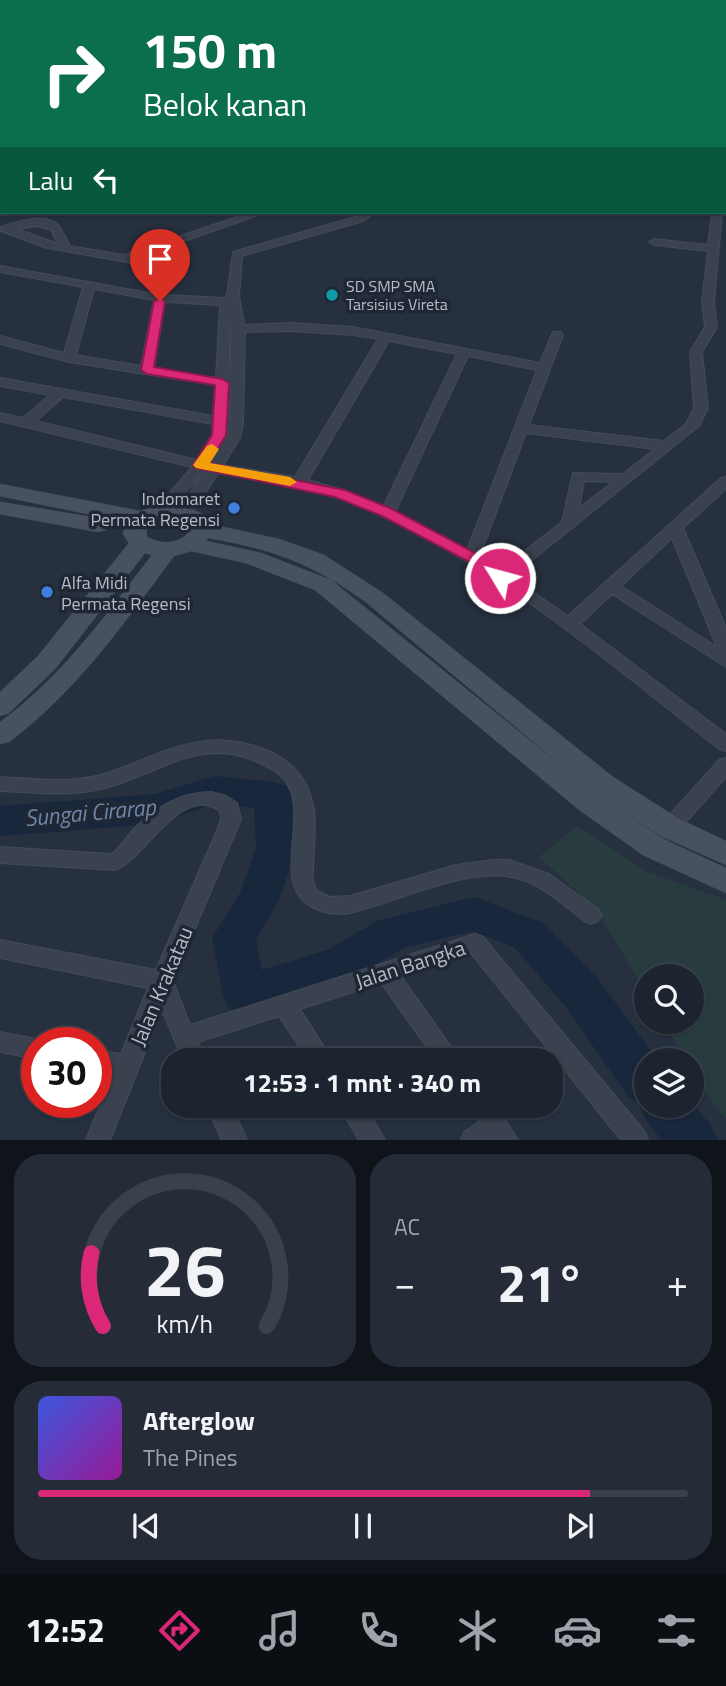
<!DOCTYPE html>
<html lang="id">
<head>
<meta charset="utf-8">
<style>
	body { margin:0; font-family:"Titillium Web",sans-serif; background:#252c37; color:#f1f3f6; height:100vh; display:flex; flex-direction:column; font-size:26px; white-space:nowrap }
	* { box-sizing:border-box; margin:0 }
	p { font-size:23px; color:#a0a4aa }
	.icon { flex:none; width:38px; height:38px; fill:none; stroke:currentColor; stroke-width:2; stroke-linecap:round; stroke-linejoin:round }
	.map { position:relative; height:1140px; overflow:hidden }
	.details { display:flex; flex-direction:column; gap:14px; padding:14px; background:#0f141a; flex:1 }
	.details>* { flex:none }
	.banner { position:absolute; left:0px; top:0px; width:726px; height:214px; box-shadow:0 2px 5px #0004,0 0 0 2px #3a414b; background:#0b6e4f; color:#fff; overflow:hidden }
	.fabs { position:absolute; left:634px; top:964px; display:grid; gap:14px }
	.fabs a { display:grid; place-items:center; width:70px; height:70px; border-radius:50%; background:#1c242f; box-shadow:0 2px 5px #0004,0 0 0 2px #3a414b; font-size:35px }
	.speed { position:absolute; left:21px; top:1027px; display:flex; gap:14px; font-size:35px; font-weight:700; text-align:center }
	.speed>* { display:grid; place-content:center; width:91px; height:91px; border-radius:50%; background:#1c242f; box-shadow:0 2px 5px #0004,0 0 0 2px #3a414b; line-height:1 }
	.speed .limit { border:10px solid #d22; background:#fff; color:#111 }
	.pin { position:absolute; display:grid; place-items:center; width:60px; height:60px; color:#fff; margin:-72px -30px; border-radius:50% 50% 50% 0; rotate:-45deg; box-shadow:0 0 7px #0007 }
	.pin .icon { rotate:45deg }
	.me { position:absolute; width:77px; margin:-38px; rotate:307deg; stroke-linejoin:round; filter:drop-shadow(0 0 5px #0008) }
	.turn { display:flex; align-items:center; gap:24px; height:147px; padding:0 28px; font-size:32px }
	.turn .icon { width:91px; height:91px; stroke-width:2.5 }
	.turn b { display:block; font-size:49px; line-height:60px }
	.then { display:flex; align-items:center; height:66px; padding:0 28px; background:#0003; gap:14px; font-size:26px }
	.big { font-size:52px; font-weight:700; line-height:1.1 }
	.details .widget { flex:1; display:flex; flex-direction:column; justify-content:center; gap:10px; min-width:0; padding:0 24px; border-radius:28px; background:#252c37 }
	.details .dial { align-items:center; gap:0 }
	.dial svg { height:182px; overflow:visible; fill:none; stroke:#3a414b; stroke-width:7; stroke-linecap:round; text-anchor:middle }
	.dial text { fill:#f1f3f6; stroke:none }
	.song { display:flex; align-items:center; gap:21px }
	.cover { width:84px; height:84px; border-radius:10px; background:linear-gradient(135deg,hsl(230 70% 55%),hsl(300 70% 35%)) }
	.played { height:7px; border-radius:4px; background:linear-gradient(90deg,#db2777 85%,#3a414b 85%) }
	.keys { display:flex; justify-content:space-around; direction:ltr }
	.heat { display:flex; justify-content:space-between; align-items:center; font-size:38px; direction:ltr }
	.details .tiles { flex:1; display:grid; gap:14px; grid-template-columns:1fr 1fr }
	.widget:last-child { grid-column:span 2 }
	.trip { position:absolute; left:161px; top:1048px; width:402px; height:70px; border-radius:28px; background:#1c242f; box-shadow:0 2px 5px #0004,0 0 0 2px #3a414b; font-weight:700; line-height:70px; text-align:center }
	.dock { display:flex; height:112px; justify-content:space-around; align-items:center; background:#0b0e13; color:#a0a4aa }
	.dock .icon { width:49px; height:49px }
	.dock .active { color:#db2777 }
	.dock b { font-size:32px; color:#f1f3f6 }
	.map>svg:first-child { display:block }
	.green { fill:#283c40 }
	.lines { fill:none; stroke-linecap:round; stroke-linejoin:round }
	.river { fill:#19273d; fill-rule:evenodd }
	.street-casing { stroke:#434b58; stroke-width:2 }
	.secondary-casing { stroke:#434b58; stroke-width:1 }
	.street { fill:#3a424f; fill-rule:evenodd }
	.secondary { fill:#485162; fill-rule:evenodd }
	.route { fill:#db2777; stroke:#8e194d; stroke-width:2 }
	.slow { fill:#f59e0b }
	.culture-dot { fill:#0f9aa8; stroke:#1f2734; stroke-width:2.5 }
	.shop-dot { fill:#3f7fe0; stroke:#1f2734; stroke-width:2.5 }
	.labels { text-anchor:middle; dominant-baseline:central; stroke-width:7; stroke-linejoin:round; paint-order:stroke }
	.far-poi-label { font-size:16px; fill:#b6bdc9; stroke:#1f2734; text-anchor:start }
	.poi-label { font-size:18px; fill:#b6bdc9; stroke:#1f2734; text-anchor:end }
	.near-street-label { font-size:21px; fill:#b6bdc9; stroke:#1f2734 }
	.near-water-label { font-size:23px; font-style:italic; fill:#7186a7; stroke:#1f2734 }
</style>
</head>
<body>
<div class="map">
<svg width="726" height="1140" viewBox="0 0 726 1140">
	<rect width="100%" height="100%" fill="#26303f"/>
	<polygon class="green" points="577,826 648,872 726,900 726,1118 714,1105 691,1068 691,1060 687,1060 664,1022 691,1022 691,976 646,976 646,992 596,909 539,857"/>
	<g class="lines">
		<polygon class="river" points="214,776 273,782 287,786 292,796 296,848 280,898 256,940 262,970 327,950 377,921 474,897 544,923 598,979 658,1060 646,1060 646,1106 691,1106 691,1102 710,1124 718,1140 662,1140 647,1122 640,1106 641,1103 629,1098 566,1007 514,947 473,931 403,948 357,977 245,1014 229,1009 223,995 212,938 240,893 256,848 254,808 215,804 155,824 0,836 0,806 155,794"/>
		<g class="street-casing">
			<g id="street">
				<polygon points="10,0 16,0 9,2"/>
				<polygon points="209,0 236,0 236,1 211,2"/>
				<polygon points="289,0 296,0 288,2"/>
				<polygon points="425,0 431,0 424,2"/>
				<polygon points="487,0 494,0 486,2"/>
				<polygon points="523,0 549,0 552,2 525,2"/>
				<polygon points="626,0 632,0 625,2"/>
				<polygon points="646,0 673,0 676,2 648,2"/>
				<rect x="694" y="0" width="6" height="2"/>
				<rect x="724" y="4" width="2" height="4"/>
				<rect x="724" y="23" width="2" height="4"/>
				<rect x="0" y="25" width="2" height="4"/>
				<rect x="0" y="40" width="2" height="4"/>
				<rect x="724" y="53" width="2" height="4"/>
				<rect x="0" y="88" width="2" height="4"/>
				<rect x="0" y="107" width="2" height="6"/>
				<rect x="724" y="124" width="2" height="6"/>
				<polygon points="0,127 2,128 2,136 0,135"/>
				<polygon points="726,154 726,163 724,164 724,155"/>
				<rect x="0" y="164" width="2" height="6"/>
				<path d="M252,212H266L137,258L165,263L166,295L224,298L227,295L233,252L355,217L364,212H376L363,221L242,256L239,296L244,325L291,323L353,327L540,363L553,332H561L563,335L529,425L664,441L686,424L694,408L690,352L705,327L702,302L708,251L654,245L649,242L654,239L708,245L712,212H722L714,302L717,327L702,352L708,408L699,426L511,577L568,616L721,478L726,477V489L683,528L726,628V667L612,594L580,624L726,734V751L719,749C601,657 467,539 322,493C289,482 253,480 218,473L191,515H181L179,512L204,470L168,513H158L156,510L158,507L192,467L0,421V413L23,418L50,395L0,386V378L213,416L215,385L69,362L0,344V336L64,353L83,287L0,272V266L154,294L155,267L47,248L1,231V227C16,222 45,212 58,225C63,231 66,239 70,246L124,255ZM38,226L51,230L58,244L17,229ZM94,289L154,300L141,366L76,355ZM165,302L220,305L216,378L154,368ZM231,312V380H228ZM291,331L353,335L378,339L295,477L223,465L240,438L243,424L245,332ZM389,341L457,354L383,507L346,491L308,480ZM468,356L537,370L467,550L395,512ZM228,388H231L229,419L227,418ZM63,397L213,424L212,435L197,460L36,421ZM226,426L229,427L226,438L210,462L226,435ZM526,433L655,449L623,474L573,473L562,522L500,570L479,558ZM584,481L613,482L579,508ZM672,538L717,647L621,586Z"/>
				<path d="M219,740C264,743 307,760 314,811C317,833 312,858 313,881L317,891L330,897L350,896L456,865L493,860H509L549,874L598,909L602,915L598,921L591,924L584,921C564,906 544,886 520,879C470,864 399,902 350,913C337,915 326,914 314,908C262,883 323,799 273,770C204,729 166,773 101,789C68,797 33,792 0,791V777C34,779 71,784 104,774C147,761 171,742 219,740Z"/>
				<polygon points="726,758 726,777 671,839 664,842 657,839 654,834 657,829 719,760"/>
				<path d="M211,792L226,796L237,803L241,819L173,981L190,1025L475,934L483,937L645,1132L648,1140H621L471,953L401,976L460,1060H436L381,983L300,1009L332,1060H308L279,1016L198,1042L206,1060H183L162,1010L110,1140H86L113,1074L96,1071V1050L121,1054L148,988L0,958V940L156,970L216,833L221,819L220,811C180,783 144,861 115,870L0,863V847L112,854C121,847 127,837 134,829C154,808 181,792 211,792Z"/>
				<polygon points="0,1032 37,1039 46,1043 37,1043 37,1059 0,1052"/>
				<polygon points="206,1106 231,1106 247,1140 222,1140"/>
				<polygon points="339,1106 365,1106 385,1140 359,1140"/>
				<polygon points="470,1106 496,1106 518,1140 461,1140 464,1132 479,1122"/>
			</g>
		</g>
		<g class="secondary-casing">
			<g id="secondary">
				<path d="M0,484L140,511L163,504L179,506L204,514L213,525L279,539L324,555L383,593L613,777L679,819L726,841V865L659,835L595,792L663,839L726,868V893L643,855L578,809L315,590L246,563L191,551L174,556C124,623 77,691 9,742L0,744V722C62,677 106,615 152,555L145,553L56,668L9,713L0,716V692L38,656L129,543L123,534L127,522L0,496ZM165,517L181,519L192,528C182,544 164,546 147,537L146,527ZM209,538C276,550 311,563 367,603L584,784L331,580L261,553L206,541Z"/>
				<polygon points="0,502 98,518 106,520 109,525 106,530 98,532 0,514"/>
			</g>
		</g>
		<use href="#street" class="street"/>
		<use href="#secondary" class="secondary"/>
	</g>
	<polygon class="route" points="160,298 165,301 154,367 222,379 229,383 226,435 209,463 345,490 392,509 477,554 505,574 508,578 505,581 494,581 466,560 382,516 335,497 196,468 193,465 212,435 215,385 147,374 141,370 154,301"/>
	<polygon class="slow" points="212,444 219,449 210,463 290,477 297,482 290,486 196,468 193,465 207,446"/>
	<circle class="culture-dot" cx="332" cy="295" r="7"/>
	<g class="shop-dot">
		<circle cx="234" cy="508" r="7"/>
		<circle cx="47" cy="592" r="7"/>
	</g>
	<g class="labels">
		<g class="far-poi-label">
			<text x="346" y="286">SD SMP SMA<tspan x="346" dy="18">Tarsisius Vireta</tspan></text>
		</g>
		<g class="poi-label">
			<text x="220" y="498">Indomaret<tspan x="220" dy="21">Permata Regensi</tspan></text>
			<text x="61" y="582" text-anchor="start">Alfa Midi<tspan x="61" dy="21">Permata Regensi</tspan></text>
		</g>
		<g class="near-street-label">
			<text transform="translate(410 964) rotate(-18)">Jalan Bangka</text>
			<text transform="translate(161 986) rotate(-67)">Jalan Krakatau</text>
		</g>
		<g class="near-water-label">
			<text transform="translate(90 812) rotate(-5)">Sungai Cirarap</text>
		</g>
	</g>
</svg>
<div class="fabs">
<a><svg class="icon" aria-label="search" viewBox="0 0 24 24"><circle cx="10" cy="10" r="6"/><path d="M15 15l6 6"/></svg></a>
<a><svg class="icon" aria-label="layers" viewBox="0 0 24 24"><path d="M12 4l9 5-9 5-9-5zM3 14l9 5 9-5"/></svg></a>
</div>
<div class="speed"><div class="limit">30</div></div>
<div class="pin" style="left:160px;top:301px;background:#d93025"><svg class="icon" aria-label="arrive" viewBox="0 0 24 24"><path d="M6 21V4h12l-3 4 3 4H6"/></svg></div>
<svg class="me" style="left:500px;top:578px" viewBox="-20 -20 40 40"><circle r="17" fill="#db2777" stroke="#fff" stroke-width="3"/><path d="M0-11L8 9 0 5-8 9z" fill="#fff"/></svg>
<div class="trip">12:53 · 1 mnt · 340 m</div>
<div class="banner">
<div class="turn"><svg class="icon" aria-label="right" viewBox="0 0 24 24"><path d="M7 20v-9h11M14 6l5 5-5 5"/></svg><div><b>150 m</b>Belok kanan</div></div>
<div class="then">Lalu<svg class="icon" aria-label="left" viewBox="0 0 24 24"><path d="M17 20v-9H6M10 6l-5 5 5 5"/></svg></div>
</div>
</div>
<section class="details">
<div class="tiles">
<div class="widget dial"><svg viewBox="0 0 100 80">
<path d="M14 69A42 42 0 1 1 86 69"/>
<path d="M14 69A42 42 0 0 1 9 37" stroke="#db2777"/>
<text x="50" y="56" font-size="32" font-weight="700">26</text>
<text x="50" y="72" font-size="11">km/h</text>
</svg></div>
<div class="widget"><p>AC</p>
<div class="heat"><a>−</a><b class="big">21°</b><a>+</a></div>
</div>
<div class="widget">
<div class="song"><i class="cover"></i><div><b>Afterglow</b><p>The Pines</p></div></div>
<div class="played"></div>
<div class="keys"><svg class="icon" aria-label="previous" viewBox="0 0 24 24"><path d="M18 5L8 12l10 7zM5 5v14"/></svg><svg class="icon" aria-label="pause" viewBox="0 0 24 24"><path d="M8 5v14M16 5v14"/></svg><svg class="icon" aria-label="next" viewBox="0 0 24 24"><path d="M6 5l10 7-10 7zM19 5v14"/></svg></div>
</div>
</div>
</section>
<nav class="dock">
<b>12:52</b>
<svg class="icon active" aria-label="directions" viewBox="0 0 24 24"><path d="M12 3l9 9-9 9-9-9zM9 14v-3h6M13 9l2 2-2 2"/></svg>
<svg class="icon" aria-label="music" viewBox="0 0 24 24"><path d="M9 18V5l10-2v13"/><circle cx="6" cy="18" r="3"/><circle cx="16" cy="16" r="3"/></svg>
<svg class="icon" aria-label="phone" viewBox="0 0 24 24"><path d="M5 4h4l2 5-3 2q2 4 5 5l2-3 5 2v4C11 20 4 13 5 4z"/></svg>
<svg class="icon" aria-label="climate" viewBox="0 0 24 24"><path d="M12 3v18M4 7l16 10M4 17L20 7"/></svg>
<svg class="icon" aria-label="car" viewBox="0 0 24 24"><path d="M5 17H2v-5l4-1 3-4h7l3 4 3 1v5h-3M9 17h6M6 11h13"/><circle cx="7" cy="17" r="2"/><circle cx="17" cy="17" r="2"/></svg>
<svg class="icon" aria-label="filters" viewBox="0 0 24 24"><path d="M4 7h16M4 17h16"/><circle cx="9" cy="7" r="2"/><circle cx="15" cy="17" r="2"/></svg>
</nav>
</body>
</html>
